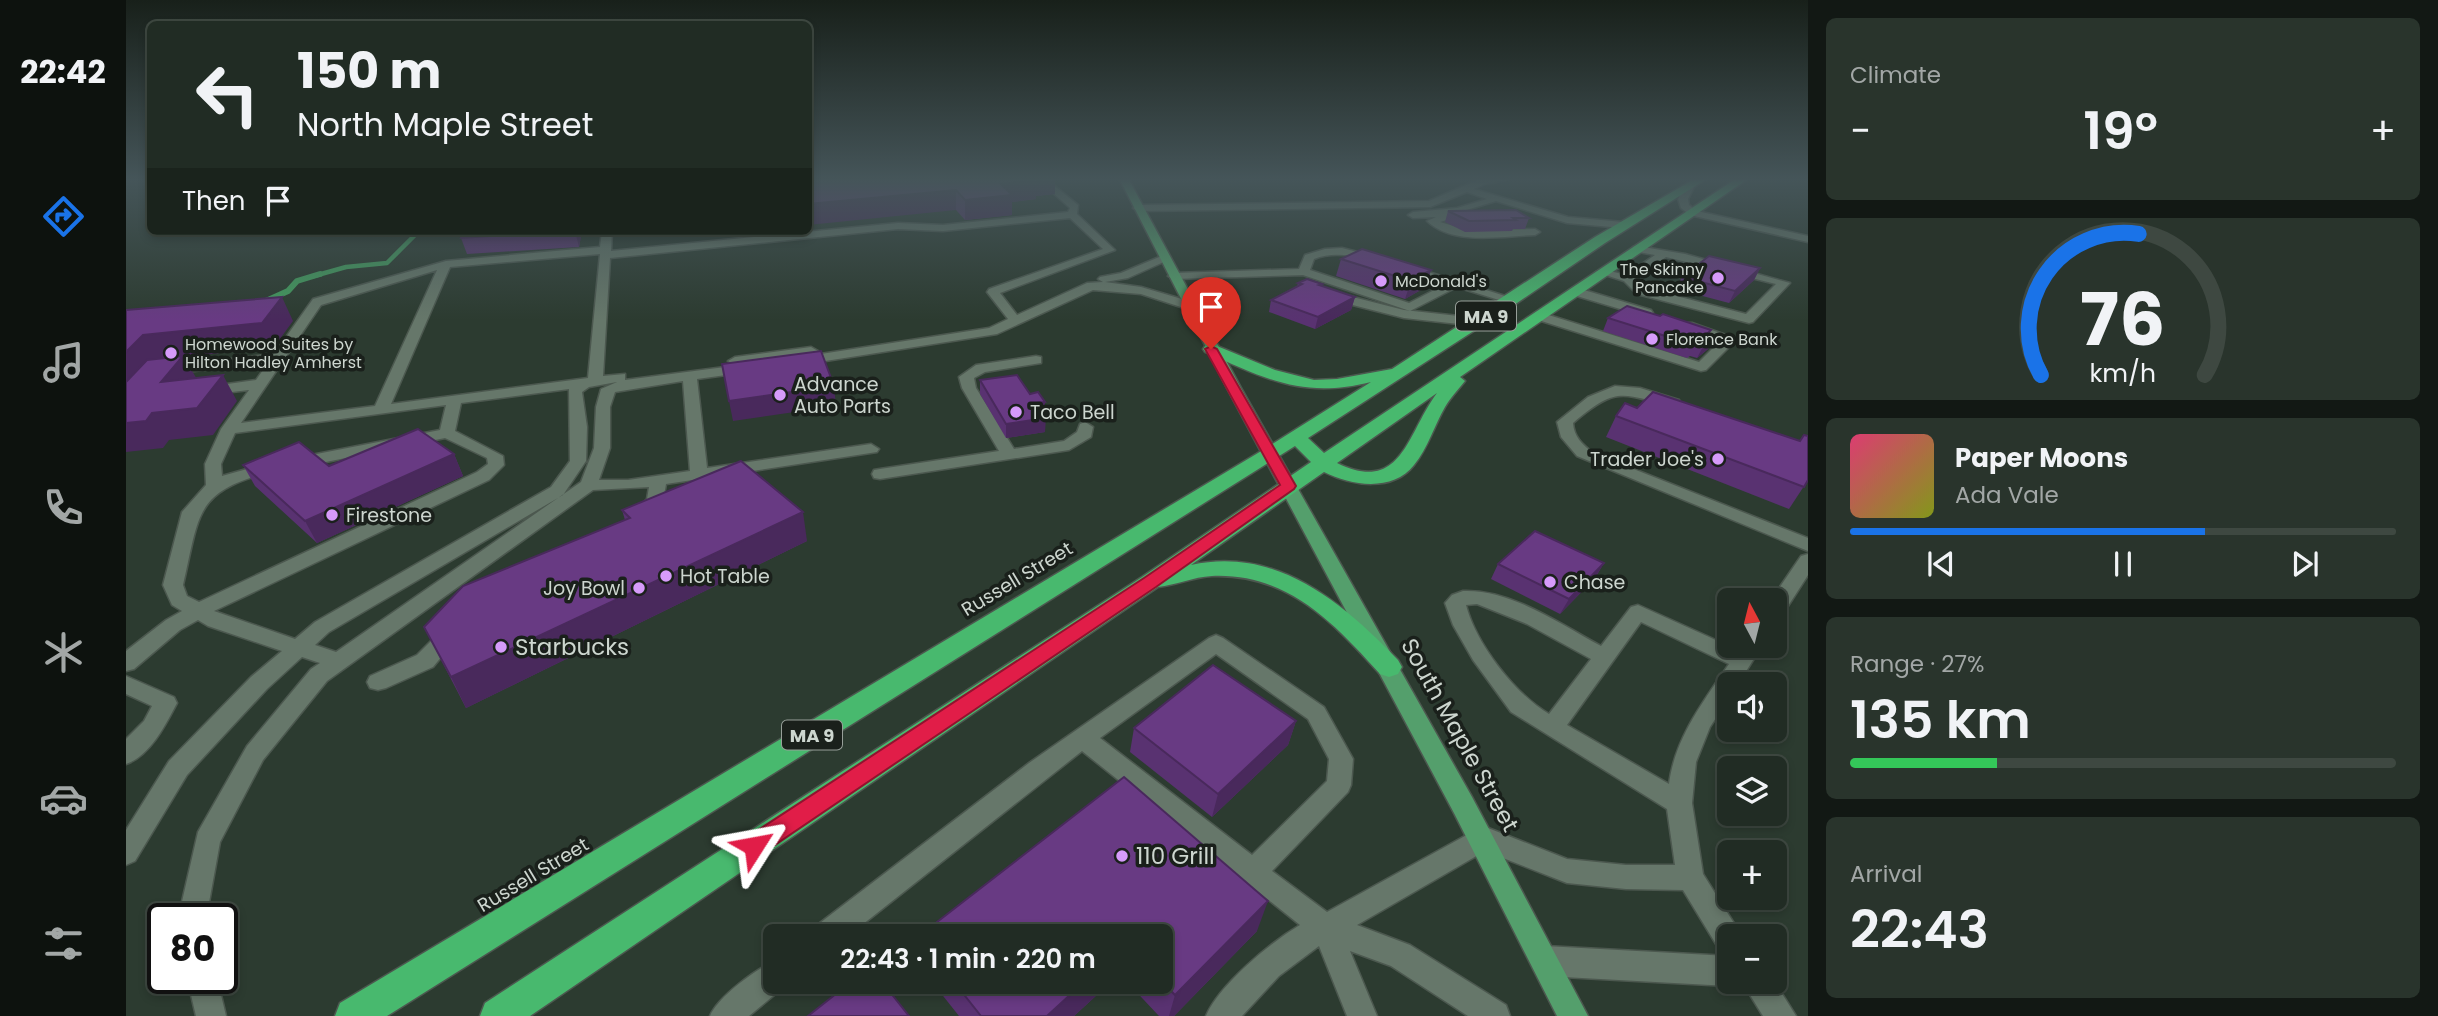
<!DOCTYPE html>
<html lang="en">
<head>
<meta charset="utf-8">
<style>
	body { margin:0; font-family:Poppins,sans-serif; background:#29342c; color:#f1f3f6; height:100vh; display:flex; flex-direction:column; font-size:26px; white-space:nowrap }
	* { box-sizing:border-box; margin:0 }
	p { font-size:23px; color:#a2a7a6 }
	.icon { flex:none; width:38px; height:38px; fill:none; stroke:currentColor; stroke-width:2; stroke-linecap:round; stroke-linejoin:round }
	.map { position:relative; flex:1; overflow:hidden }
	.details { display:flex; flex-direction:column; gap:18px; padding:18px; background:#121814; width:630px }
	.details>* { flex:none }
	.guide { position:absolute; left:21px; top:21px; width:665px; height:214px; border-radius:10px; box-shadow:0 4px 10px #0003,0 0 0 2px #3e4841; background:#212c24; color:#f1f3f6; overflow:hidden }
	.needle { width:46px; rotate:353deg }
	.controls { position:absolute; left:1591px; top:588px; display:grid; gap:14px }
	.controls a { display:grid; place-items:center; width:70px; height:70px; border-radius:10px; background:#212c24; box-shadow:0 4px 10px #0003,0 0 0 2px #3e4841; font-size:35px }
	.speed { position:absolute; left:21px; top:903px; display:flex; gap:14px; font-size:35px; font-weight:700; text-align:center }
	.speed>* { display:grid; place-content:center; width:91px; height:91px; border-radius:50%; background:#212c24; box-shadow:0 4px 10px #0003,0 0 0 2px #3e4841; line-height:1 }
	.speed .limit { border:4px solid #111; border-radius:10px; background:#fff; color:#111 }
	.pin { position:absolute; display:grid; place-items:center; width:60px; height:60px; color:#fff; margin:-72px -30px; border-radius:50% 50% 50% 0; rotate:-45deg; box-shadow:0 0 7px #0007 }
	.pin .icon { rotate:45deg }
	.me { position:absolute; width:77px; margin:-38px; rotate:56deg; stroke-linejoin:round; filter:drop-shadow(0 0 5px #0008) }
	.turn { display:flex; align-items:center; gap:24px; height:147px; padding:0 35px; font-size:32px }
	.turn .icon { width:91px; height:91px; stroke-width:2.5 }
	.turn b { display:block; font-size:49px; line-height:60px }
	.then { display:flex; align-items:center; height:66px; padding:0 35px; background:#0003; gap:14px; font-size:26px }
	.big { font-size:52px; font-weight:600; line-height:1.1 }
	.details .tile { flex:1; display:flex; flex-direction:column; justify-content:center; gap:10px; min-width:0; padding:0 24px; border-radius:10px; background:#29342c }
	.details .dial { align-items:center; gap:0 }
	.dial svg { height:182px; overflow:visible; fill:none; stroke:#3e4841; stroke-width:7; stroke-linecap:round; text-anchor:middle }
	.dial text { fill:#f1f3f6; stroke:none }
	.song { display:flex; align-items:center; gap:21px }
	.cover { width:84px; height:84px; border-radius:10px; background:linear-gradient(135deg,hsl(340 70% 55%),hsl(70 70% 35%)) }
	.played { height:7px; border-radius:4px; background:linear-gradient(90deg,#1a73e8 65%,#3e4841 65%) }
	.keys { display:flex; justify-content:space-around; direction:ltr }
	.heat { display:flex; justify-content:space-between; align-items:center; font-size:38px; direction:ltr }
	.charge { height:10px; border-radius:5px; background:linear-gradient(90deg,#34c759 27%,#3e4841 0) }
	.trip { position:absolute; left:637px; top:924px; width:410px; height:70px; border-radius:10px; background:#212c24; box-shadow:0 4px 10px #0003,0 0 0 2px #3e4841; font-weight:600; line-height:70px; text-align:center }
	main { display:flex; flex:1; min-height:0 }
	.tabs { display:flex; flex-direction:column; width:126px; justify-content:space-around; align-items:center; background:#0d120e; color:#a2a7a6 }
	.tabs .icon { width:49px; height:49px }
	.tabs .active { color:#1a73e8 }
	.tabs b { font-size:32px; color:#f1f3f6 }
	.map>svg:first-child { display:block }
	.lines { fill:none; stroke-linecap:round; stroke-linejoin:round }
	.stream-far1 { stroke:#439b5e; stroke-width:4.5 }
	.stream { stroke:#439b5e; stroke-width:6 }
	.minor-casing { stroke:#4c584f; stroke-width:3 }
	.major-casing { stroke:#4c584f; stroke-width:3 }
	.highway-casing { stroke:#4c584f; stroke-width:3 }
	.minor { fill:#66776a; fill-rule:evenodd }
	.major { fill:#549f6c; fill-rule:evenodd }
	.highway { fill:#48b96e; fill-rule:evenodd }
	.wall { fill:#593271 }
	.shaded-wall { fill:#49295c }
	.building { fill:#683a83; stroke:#49295c; stroke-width:2 }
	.route { fill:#e11d48; stroke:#92132f; stroke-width:2 }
	.poi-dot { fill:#d69bfa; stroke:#1a201b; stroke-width:2.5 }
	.labels { text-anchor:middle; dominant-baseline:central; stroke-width:7; stroke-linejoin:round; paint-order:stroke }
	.far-poi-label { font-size:16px; fill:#cdd6cf; stroke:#1a201b; text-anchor:start }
	.shield { fill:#1a201b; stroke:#979f99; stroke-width:2 }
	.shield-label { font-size:18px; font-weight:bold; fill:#cdd6cf }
	.poi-label { font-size:19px; fill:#cdd6cf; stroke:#1a201b; text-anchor:start }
	.street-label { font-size:19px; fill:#cdd6cf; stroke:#1a201b }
	.near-poi-label { font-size:23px; fill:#cdd6cf; stroke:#1a201b; text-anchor:start }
	.near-street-label { font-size:23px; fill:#cdd6cf; stroke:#1a201b }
</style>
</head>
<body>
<main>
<nav class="tabs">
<b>22:42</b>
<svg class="icon active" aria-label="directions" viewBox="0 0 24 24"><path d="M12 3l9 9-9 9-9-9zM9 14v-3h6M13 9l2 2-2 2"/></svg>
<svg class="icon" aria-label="music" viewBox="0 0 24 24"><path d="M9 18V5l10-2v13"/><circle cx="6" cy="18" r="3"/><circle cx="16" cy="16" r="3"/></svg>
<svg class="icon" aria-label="phone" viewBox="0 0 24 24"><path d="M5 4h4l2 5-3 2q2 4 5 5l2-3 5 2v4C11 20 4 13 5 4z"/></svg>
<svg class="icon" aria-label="climate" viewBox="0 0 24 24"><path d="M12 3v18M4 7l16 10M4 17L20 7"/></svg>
<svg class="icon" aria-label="car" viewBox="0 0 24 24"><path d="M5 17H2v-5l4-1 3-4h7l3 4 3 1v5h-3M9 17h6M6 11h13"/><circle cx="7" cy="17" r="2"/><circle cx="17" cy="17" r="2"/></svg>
<svg class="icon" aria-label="filters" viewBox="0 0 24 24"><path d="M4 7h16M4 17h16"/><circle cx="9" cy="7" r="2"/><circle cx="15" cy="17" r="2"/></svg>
</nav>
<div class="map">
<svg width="1682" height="1016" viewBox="0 0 1682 1016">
	<rect width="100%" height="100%" fill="#2c3b30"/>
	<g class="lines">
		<polyline class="stream-far1" points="188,276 220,267 261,263 293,231"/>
		<polyline class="stream" points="140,301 162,291 171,281 194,274"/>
		<g class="minor-casing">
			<g id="minor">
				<path d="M910,178H919L952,205L951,214L989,250L874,293L891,315L961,283L977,282L972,279L974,277L995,273L1038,255L1044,258L1042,260L1002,278L979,282L1015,287L1066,302V308H1058L1015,294L967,290L871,334L674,365L667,361L669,358L863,328L882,319L861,292L863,289L977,249L944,218L817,231L772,229L484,258L477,376L499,374V380L622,364L629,368L622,372L571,379L581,468L745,444L753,449L751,452L540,484C538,499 532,515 516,519L507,514L521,499L523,487L467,490L201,681L137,760L94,842L80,919H52L72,832L121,746L185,669L194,663L176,657L141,689L61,775L9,861L0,865V830L43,761L125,677L156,651L82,626L72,620L54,630L8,669L0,671V651L40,620L56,611L46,605L37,585L56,512L80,485L79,464L95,429L123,390L80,395L73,391L80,387L130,380L142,363L40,374L35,373V367L148,354L187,299L320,261L474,247L476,231H486L485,251L772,223L817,225L942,212L944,208ZM474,254L462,378L265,404L324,267ZM311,270L249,406L115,423L195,305ZM557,381L564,471L502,480H473L484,448V407L489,392ZM491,382L475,389L470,407L468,448L455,482L210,652L189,645L203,632L437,495L460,461L461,427L456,392L463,387ZM443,389L444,461L425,487L189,622L169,639L88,611L363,480L378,465L377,456L329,431L335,403ZM320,405L314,430L170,458L162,463L170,468L319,438L361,458L362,464L351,472L73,602L61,596L57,585C74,512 68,491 148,471L150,468L142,463L96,476L95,464L109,433Z"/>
				<path d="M1389,178L1359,184L1348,189L1442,217L1497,222L1502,225L1497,228L1441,223L1370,201L1324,215V219L1314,222L1341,230L1409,229L1414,232L1409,235C1376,236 1327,246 1301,221L1310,217L1287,218L1282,215L1287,212L1331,208L1361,199L1341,192L1304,207L1012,211L1007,208L1012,205L1303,201L1354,179Z"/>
				<polygon points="1564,182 1569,185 1562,199 1563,205 1571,211 1682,236 1682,242 1564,215 1555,208 1552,199 1561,183"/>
				<path d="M1511,246L1559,254L1664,283L1627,322L1623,323L1511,294L1498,281L1470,272L1476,269L1500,275L1529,255L1507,251V247ZM1540,257L1650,284L1620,314L1519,288L1509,279Z"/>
				<path d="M1216,248L1255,258L1249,261C1229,256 1208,251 1188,259L1184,270L1283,303L1320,284L1279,271L1277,269L1283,266L1392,300L1386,304L1331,287L1284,311L1177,275L1048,279L1042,276L1048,273L1173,269L1179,255L1199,249Z"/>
				<polygon points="1448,287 1525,310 1527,313 1521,317 1444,294 1442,291"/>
				<polygon points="1207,292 1278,310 1351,318 1357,322 1351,326 1278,318 1203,299 1201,296"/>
				<polygon points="1413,312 1573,362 1595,340 1556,329 1556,323 1566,323 1611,339 1580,370 1575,371 1409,319 1409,313"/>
				<polygon points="685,347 692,351 690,354 609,365 602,361 609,357"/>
				<polygon points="910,356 915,357 915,363 859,372 848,378 850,388 888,449 938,441 951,432 954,424 959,422 967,427 965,437 943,450 754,479 748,478 746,474 748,470 754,469 873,451 836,388 833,377 850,365"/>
				<path d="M1489,386L1514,388L1553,400L1555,403L1548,407C1496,394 1491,385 1447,423C1448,437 1456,444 1467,453L1682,538V551L1451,456L1435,437L1431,422L1462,397Z"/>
				<polygon points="1682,554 1682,575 1655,617 1648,619 1648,600 1645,600 1675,556"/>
				<path d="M1337,591C1385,589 1434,624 1475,646L1505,607L1512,605L1612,650L1615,646H1636L1612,684H1603V698L1584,727L1570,762L1566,803L1577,874L1616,936H1603V953L1593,949L1557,890L1500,889L1441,883L1359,851L1231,925L1284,945L1380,1005L1384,1016H1342L1265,966L1224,951L1251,1016H1221L1193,946L1153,976L1116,1016H1080C1093,985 1145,942 1174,925L956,751L722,936H686L690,926L903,763L1083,638L1090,635L1097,638L1198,707L1227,759L1225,785L1222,792L1146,871L1201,912L1357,826L1441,859L1500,865H1549L1541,809L1385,712L1347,660L1327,625L1319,603L1326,595ZM1351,604L1401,624L1465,659L1423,714C1389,694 1350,644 1340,605ZM1515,622L1603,664C1577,702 1549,738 1543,784L1441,725ZM1090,654L1182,719L1203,759L1201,781L1126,855L974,738Z"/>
				<polygon points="324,627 331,629 334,634 307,667 260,688 252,690 244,688 241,682 244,676 291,655 317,629"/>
				<path d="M0,676L48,697L51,703C40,724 24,756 0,764V739L18,721L26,706L0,694Z"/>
				<polygon points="1419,946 1603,956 1603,982 1612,982 1603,986 1419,976 1409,971 1404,961 1409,951"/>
				<path d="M649,961V982H661L659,986L623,1016H584C592,997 630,969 649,961Z"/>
				<polygon points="61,978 91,978 100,1016 70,1016"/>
				<polygon points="1648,981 1670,1016 1637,1016 1616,982"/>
			</g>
		</g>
		<g class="major-casing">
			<polygon id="major" points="993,178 1002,178 1115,388 1346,797 1462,1016 1431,1016 1328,813 1101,388"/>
		</g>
		<g class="highway-casing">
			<path id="highway" d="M1570,178H1582L1479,243L1391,303L1182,438L1198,453L1611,178H1623L1334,377L1339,381C1332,390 1324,398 1319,407C1308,426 1302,448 1288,465C1267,492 1226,486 1198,472L1065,565C1151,546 1217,603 1272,660L1276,667L1272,674L1263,677L1254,674C1207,622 1161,573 1086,576C1067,577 1050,585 1032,587L404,1016H354L359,1003L1016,577L1185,462L1169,446L261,1016H209L214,1003L1137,450L1245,382C1177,399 1140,379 1079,352L1077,349L1079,346H1091L1149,370L1188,380L1211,379L1266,369L1469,237ZM1311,393C1281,433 1276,495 1211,463Z"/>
		</g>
		<use href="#minor" class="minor"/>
		<use href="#major" class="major"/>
		<use href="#highway" class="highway"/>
	</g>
	<g class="wall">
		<polygon points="682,178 929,178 929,194 910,196 910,199 886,202 886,215 839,220 830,210"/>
		<polygon points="1322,211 1403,218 1399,229 1387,229 1386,231 1339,232 1319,222"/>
		<polygon points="338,231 456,231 453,247 341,254 335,238"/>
		<polygon points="1236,249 1300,287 1279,299 1210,276 1215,259"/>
		<polygon points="1634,268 1628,280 1603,303 1550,289 1556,277"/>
		<polygon points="1172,283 1196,284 1196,286 1229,297 1225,310 1189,329 1143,312 1145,300 1171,287"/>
		<polygon points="1482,318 1583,334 1582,349 1571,358 1564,356 1561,358 1477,331"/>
		<polygon points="854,380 904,394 919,402 919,432 880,438 854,394"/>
		<polygon points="1511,408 1682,480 1663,509 1480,437 1490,416"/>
		<polygon points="328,454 337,476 191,543 129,486 117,465 203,466"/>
		<polygon points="496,510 681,541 340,708 298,627 499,520"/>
		<polygon points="1478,563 1469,578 1434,614 1365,579 1372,564"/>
		<polygon points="1170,721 1162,745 1086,817 1004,752 1008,728"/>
		<polygon points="1131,931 1048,1016 1033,1016 1001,982 1034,982 1034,936"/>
		<polygon points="806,982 985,982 948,1016 833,1016"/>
	</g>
	<g class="shaded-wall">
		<polygon points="908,178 929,178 929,194 910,196 910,199 886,202 886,215 839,220 839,200 875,184"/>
		<polygon points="830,190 830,210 682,225 682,204"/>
		<polygon points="449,231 456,231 453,247"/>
		<polygon points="515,231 566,231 516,236"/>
		<polygon points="1634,268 1628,280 1603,303 1609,291"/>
		<polygon points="1305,270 1300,287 1279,299 1285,281"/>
		<polygon points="156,297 167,321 148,347 58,357 72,381 35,382 0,394 0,352 17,335"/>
		<polygon points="1229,297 1225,310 1189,329 1192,317"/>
		<polygon points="1589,336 1582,349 1571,358 1578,345"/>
		<polygon points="97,375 111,401 87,435 43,440 37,448 0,452 0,423 26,413"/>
		<polygon points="708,386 710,406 607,421 603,401"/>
		<polygon points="919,402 918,416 910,403"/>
		<polygon points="920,418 919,432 880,438 880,424"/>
		<polygon points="328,454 337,476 191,543 179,521"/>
		<polygon points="677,512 681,541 340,708 325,677"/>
		<polygon points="1478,563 1469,578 1434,614 1443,599"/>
		<polygon points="1170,721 1162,745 1086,817 1092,794"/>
		<polygon points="1142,901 1131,931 1048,1016 1043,1016 1049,995"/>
		<polygon points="958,982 985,982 948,1016 921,1016"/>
	</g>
	<g class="building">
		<polygon points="682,178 909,178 911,180 875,184 886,195 839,200 830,190 682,204"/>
		<polygon points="1390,210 1403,218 1387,218 1390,220 1343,221 1322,211"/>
		<polygon points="338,231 438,231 335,238"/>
		<polygon points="1236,249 1305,270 1285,281 1215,259"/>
		<polygon points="1583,256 1634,268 1609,291 1556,277"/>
		<polygon points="1181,279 1196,284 1193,285 1229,297 1192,317 1145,300 1176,284 1172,283"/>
		<polygon points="156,297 136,323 17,335 0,352 0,310"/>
		<polygon points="1501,306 1534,316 1537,314 1585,330 1581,334 1589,336 1578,345 1570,343 1568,345 1482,318"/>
		<polygon points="695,351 708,386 603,401 596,364"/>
		<polygon points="57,356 35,382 97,375 71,408 26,413 20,421 0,423 0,382 21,360"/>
		<polygon points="891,375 904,394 912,392 919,402 910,403 920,418 880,424 854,380"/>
		<polygon points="1527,392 1674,441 1678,435 1682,436 1682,480 1678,487 1490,416 1499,403 1511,408"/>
		<polygon points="292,429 328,454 179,521 117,465 173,442 203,466"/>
		<polygon points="615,461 677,512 325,677 298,627 337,586 504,518 496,510"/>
		<polygon points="1409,531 1478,563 1443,599 1372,564"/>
		<polygon points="1087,665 1170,721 1092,794 1008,728"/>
		<polygon points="998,777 1142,901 1049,995 1034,980 1034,936 793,936"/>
		<polygon points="725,982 756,982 783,1016 682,1016"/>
		<polygon points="828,982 958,982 921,1016 855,1016"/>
	</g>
	<linearGradient id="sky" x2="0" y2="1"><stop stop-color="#18201a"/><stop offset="0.56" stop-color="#455559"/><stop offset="1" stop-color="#455559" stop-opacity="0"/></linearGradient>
	<rect width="1682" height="320" fill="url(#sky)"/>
	<polygon class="route" points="1085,346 1091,349 1170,486 1168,489 1030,587 637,853 628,856 620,853 616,846 620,838 1018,578 1154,485 1079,349"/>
	<g class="poi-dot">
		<circle cx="1592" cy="278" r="7"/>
		<circle cx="1255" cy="281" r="7"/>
		<circle cx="1526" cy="339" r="7"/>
		<circle cx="45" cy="353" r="7"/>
		<circle cx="654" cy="395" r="7"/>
		<circle cx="890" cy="412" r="7"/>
		<circle cx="1592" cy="459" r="7"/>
		<circle cx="206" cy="515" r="7"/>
		<circle cx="540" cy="576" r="7"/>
		<circle cx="1424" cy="582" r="7"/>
		<circle cx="513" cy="588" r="7"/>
		<circle cx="375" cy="647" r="7"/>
		<circle cx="996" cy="856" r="7"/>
	</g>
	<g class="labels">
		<g class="far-poi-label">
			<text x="1578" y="269" text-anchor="end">The Skinny<tspan x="1578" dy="18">Pancake</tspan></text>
			<text x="1269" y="281">McDonald's</text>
			<text x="1540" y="339">Florence Bank</text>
			<text x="59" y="344">Homewood Suites by<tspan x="59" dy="18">Hilton Hadley Amherst</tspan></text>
		</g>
		<g class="shield">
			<rect x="1330" y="301.5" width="60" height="29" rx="5"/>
			<rect x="656" y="720.5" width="60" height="29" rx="5"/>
		</g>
		<g class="shield-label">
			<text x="1360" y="316">MA 9</text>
			<text x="686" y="735">MA 9</text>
		</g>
		<g class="poi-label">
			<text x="668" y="384">Advance<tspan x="668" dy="22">Auto Parts</tspan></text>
			<text x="904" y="412">Taco Bell</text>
			<text x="1578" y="459" text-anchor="end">Trader Joe's</text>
			<text x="220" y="515">Firestone</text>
			<text x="554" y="576">Hot Table</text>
			<text x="1438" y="582">Chase</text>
			<text x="499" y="588" text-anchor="end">Joy Bowl</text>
		</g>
		<g class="street-label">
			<text transform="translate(891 579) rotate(-31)">Russell Street</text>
			<text transform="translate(407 875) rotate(-31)">Russell Street</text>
		</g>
		<g class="near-poi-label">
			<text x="389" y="647">Starbucks</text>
			<text x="1010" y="856">110 Grill</text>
		</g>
		<g class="near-street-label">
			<text transform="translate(1334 735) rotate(61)">South Maple Street</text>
		</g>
	</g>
</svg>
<div class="controls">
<a><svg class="needle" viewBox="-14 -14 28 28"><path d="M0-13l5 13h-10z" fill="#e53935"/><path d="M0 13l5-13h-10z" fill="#a2a7a6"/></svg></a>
<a><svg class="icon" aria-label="sound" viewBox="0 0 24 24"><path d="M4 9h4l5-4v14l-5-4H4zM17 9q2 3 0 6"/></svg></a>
<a><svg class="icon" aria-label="layers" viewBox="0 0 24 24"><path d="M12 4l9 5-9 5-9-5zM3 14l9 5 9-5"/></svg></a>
<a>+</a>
<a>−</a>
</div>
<div class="speed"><div class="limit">80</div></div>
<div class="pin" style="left:1085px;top:349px;background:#d93025"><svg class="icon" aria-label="arrive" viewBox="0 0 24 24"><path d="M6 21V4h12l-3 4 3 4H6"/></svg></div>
<svg class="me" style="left:628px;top:846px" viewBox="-20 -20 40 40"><path d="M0-17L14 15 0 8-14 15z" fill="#e11d48" stroke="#fff" stroke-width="4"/></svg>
<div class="trip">22:43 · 1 min · 220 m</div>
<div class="guide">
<div class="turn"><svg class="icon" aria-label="left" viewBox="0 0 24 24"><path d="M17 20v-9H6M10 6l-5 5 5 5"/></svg><div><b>150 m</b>North Maple Street</div></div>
<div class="then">Then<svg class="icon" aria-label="arrive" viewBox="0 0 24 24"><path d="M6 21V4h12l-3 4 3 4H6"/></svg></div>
</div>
</div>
<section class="details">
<div class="tile"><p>Climate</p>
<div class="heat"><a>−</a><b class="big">19°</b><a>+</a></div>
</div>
<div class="tile dial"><svg viewBox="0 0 100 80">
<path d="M14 69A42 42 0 1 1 86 69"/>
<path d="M14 69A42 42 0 0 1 57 7" stroke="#1a73e8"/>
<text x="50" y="56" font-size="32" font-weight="700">76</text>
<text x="50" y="72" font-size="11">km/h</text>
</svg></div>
<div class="tile">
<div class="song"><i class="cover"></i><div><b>Paper Moons</b><p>Ada Vale</p></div></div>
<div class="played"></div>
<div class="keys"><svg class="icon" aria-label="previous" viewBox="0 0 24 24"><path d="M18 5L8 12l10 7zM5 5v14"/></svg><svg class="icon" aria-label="pause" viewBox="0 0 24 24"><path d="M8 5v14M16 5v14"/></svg><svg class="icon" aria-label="next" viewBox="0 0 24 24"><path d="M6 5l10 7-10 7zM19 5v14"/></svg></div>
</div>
<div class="tile"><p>Range · 27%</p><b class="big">135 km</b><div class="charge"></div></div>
<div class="tile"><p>Arrival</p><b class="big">22:43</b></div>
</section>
</main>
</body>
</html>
